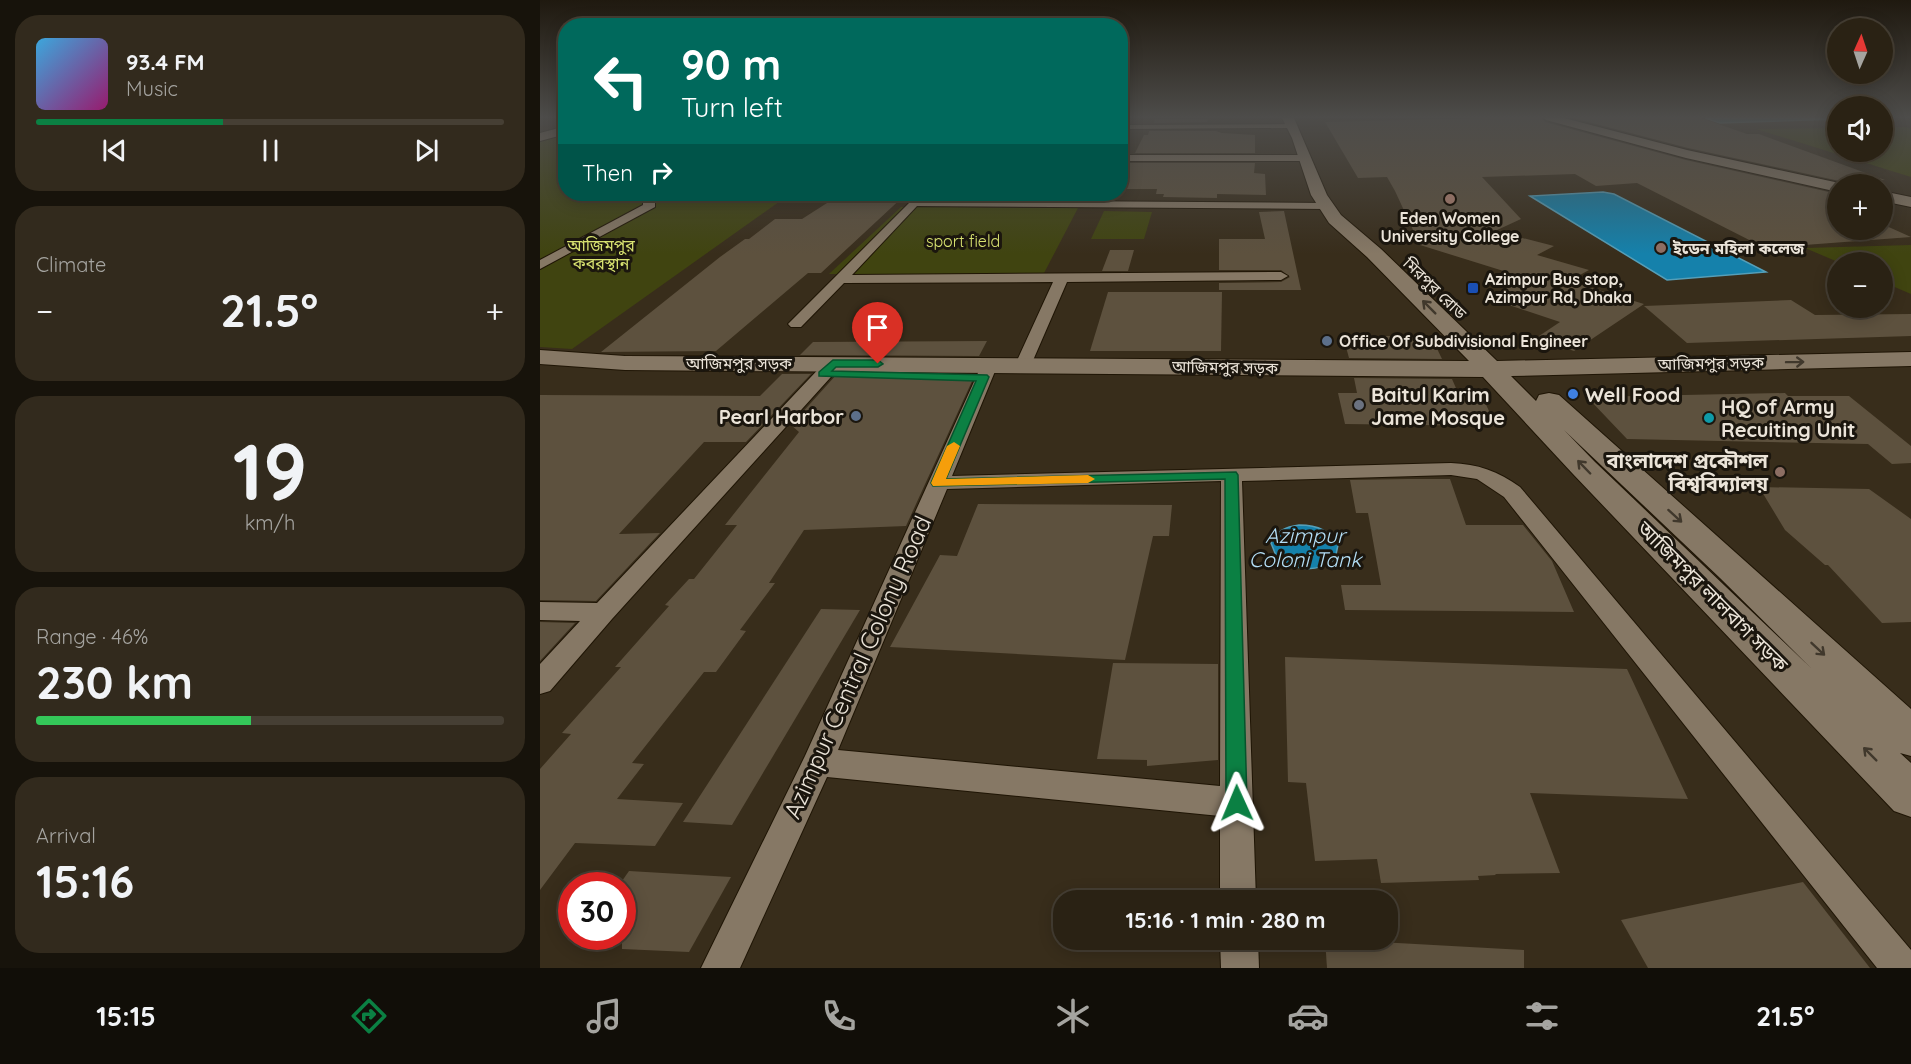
<!DOCTYPE html>
<html lang="en">
<head>
<meta charset="utf-8">
<style>
	body { margin:0; font-family:Quicksand,"Noto Sans Bengali",sans-serif; background:#322a1d; color:#f1f3f6; height:100vh; display:flex; flex-direction:column; font-size:22px; white-space:nowrap }
	* { box-sizing:border-box; margin:0 }
	p { font-size:20px; color:#a5a4a0 }
	.icon { flex:none; width:33px; height:33px; fill:none; stroke:currentColor; stroke-width:2; stroke-linecap:round; stroke-linejoin:round }
	.map { position:relative; flex:1; overflow:hidden }
	.details { display:flex; flex-direction:column; gap:15px; padding:15px; background:#17130b; width:540px }
	.details>* { flex:none }
	.banner { position:absolute; left:18px; top:18px; width:570px; height:183px; border-radius:24px; box-shadow:0 3px 15px #0003,0 0 0 2px #463f34; background:#00695c; color:#fff; overflow:hidden }
	.needle { width:39px; rotate:3deg }
	.fabs { position:absolute; left:1287px; top:18px; display:grid; gap:12px }
	.fabs a { display:grid; place-items:center; width:66px; height:66px; border-radius:50%; background:#2a2214; box-shadow:0 3px 15px #0003,0 0 0 2px #463f34; font-size:30px }
	.speed { position:absolute; left:18px; top:872px; display:flex; gap:12px; font-size:30px; font-weight:700; text-align:center }
	.speed>* { display:grid; place-content:center; width:78px; height:78px; border-radius:50%; background:#2a2214; box-shadow:0 3px 15px #0003,0 0 0 2px #463f34; line-height:1 }
	.speed .limit { border:9px solid #d22; background:#fff; color:#111 }
	.pin { position:absolute; display:grid; place-items:center; width:51px; height:51px; color:#fff; margin:-62px -26px; border-radius:50% 50% 50% 0; rotate:-45deg; box-shadow:0 0 6px #0007 }
	.pin .icon { rotate:45deg }
	.me { position:absolute; width:66px; margin:-33px; rotate:359deg; stroke-linejoin:round; filter:drop-shadow(0 0 4px #0008) }
	.turn { display:flex; align-items:center; gap:21px; height:126px; padding:0 24px; font-size:27px }
	.turn .icon { width:78px; height:78px; stroke-width:2.5 }
	.turn b { display:block; font-size:42px; line-height:51px }
	.then { display:flex; align-items:center; height:57px; padding:0 24px; background:#0003; gap:12px; font-size:22px }
	.big { font-size:45px; font-weight:800; line-height:1.1 }
	.details .card { flex:1; display:flex; flex-direction:column; justify-content:center; gap:9px; min-width:0; padding:0 21px; border-radius:24px; background:#322a1d }
	.details .dial { align-items:center; gap:0 }
	.dial b { font-size:78px; line-height:1 }
	.song { display:flex; align-items:center; gap:18px }
	.cover { width:72px; height:72px; border-radius:9px; background:linear-gradient(135deg,hsl(200 70% 55%),hsl(320 70% 35%)) }
	.played { height:6px; border-radius:3px; background:linear-gradient(90deg,#0b8043 40%,#463f34 40%) }
	.keys { display:flex; justify-content:space-around; direction:ltr }
	.heat { display:flex; justify-content:space-between; align-items:center; font-size:33px; direction:ltr }
	.charge { height:9px; border-radius:4px; background:linear-gradient(90deg,#34c759 46%,#463f34 0) }
	.trip { position:absolute; left:513px; top:890px; width:345px; height:60px; border-radius:24px; background:#2a2214; box-shadow:0 3px 15px #0003,0 0 0 2px #463f34; font-weight:800; line-height:60px; text-align:center }
	.tabs { display:flex; height:96px; justify-content:space-around; align-items:center; background:#110e08; color:#a5a4a0 }
	.tabs .icon { width:42px; height:42px }
	.tabs .current { color:#0b8043 }
	.tabs b { font-size:27px; color:#f1f3f6 }
	main { display:flex; flex:1; min-height:0 }
	.map>svg:first-child { display:block }
	.green { fill:#404410 }
	.water { fill:#1581ab; stroke:#559fb9; stroke-width:1.5 }
	.building { fill:#5d513e }
	.lines { fill:none; stroke-linecap:round; stroke-linejoin:round }
	.street-casing { stroke:#1f1505; stroke-width:2 }
	.secondary-casing { stroke:#1f1505; stroke-width:2 }
	.street { fill:#867865; fill-rule:evenodd }
	.secondary { fill:#867865; fill-rule:evenodd }
	.oneway { stroke:#40382c }
	.route { fill:#0b8043; stroke:#07532c; stroke-width:1.5 }
	.slow { fill:#f59e0b }
	.education-dot { fill:#8d6e63; stroke:#1b160e; stroke-width:2 }
	.transit-dot { fill:#1a4fb4; stroke:#1b160e; stroke-width:2 }
	.service-dot { fill:#5c6f8a; stroke:#1b160e; stroke-width:2 }
	.shop-dot { fill:#3f7fe0; stroke:#1b160e; stroke-width:2 }
	.worship-dot { fill:#6b7280; stroke:#1b160e; stroke-width:2 }
	.culture-dot { fill:#0f9aa8; stroke:#1b160e; stroke-width:2 }
	.labels { text-anchor:middle; dominant-baseline:central; stroke-width:6; stroke-linejoin:round; paint-order:stroke }
	.far-poi-label { font-size:16px; font-weight:bold; fill:#ebe4d9; stroke:#1b160e; text-anchor:start }
	.far-park-label { font-size:16px; fill:#d9e371; stroke:#1b160e }
	.far-street-label { font-size:16px; fill:#ebe4d9; stroke:#1b160e }
	.poi-label { font-size:20px; font-weight:bold; fill:#ebe4d9; stroke:#1b160e; text-anchor:start }
	.street-label { font-size:20px; fill:#ebe4d9; stroke:#1b160e }
	.water-label { font-size:21px; font-style:italic; fill:#b3def6; stroke:#1b160e }
	.near-street-label { font-size:24px; fill:#ebe4d9; stroke:#1b160e }
</style>
</head>
<body>
<main>
<section class="details">
<div class="card">
<div class="song"><i class="cover"></i><div><b>93.4 FM</b><p>Music</p></div></div>
<div class="played"></div>
<div class="keys"><svg class="icon" aria-label="previous" viewBox="0 0 24 24"><path d="M18 5L8 12l10 7zM5 5v14"/></svg><svg class="icon" aria-label="pause" viewBox="0 0 24 24"><path d="M8 5v14M16 5v14"/></svg><svg class="icon" aria-label="next" viewBox="0 0 24 24"><path d="M6 5l10 7-10 7zM19 5v14"/></svg></div>
</div>
<div class="card"><p>Climate</p>
<div class="heat"><a>−</a><b class="big">21.5°</b><a>+</a></div>
</div>
<div class="card dial"><b>19</b><p>km/h</p></div>
<div class="card"><p>Range · 46%</p><b class="big">230 km</b><div class="charge"></div></div>
<div class="card"><p>Arrival</p><b class="big">15:16</b></div>
</section>
<div class="map">
<svg width="1371" height="968" viewBox="0 0 1371 968">
	<rect width="100%" height="100%" fill="#382d1b"/>
	<g class="green">
		<polygon points="1365,127 1371,129 1371,177 1216,129 1297,128 1298,152 1342,152 1343,128"/>
		<polygon points="25,132 26,194 250,194 32,349 0,347 0,138"/>
		<polygon points="361,207 538,208 503,275 289,274"/>
		<polygon points="564,211 612,212 604,239 551,239"/>
		<polygon points="1371,245 1371,294 1343,282 1342,262 1298,262 1265,248"/>
	</g>
	<g class="water">
		<polygon points="1165,118 1293,118 1296,119 1180,123"/>
		<polygon points="1063,192 1074,194 1226,272 1127,280 990,196"/>
		<path d="M759,525C775,525 790,529 798,545L795,559C777,573 755,571 737,558L731,543C737,530 746,527 759,525Z"/>
	</g>
	<g class="building">
		<polygon points="946,118 1002,118 1005,122 1146,160 1298,194 1298,230 1342,230 1342,224 1371,237 1225,248 1097,183 1056,186 1035,174 942,177 981,219 955,231 1014,246 997,255 1049,270 1029,281 1104,304 1034,351 996,338 1020,322 948,298 986,278 880,245 855,191 847,177 818,178 785,122"/>
		<polygon points="1033,118 1161,118 1207,134 1219,134 1345,180 1304,182 1148,148"/>
		<polygon points="615,119 668,119 667,122 614,123"/>
		<polygon points="609,131 676,131 682,133 715,135 715,153 595,153 604,135 608,135"/>
		<polygon points="590,163 715,163 714,173 725,174 726,195 677,194 677,198 623,197 624,194 616,194 617,189 580,189 580,181"/>
		<polygon points="317,194 366,194 281,273 268,273 176,351 61,352 180,257 205,239 209,239 235,219 262,219 298,196 313,196"/>
		<polygon points="744,211 761,290 679,290 679,283 741,282 750,277 741,270 679,270 679,239 725,239 719,212"/>
		<polygon points="570,250 594,250 588,271 562,271"/>
		<polygon points="568,292 682,292 681,351 550,351"/>
		<polygon points="1251,300 1275,315 1371,314 1371,336 1147,343 1104,306"/>
		<polygon points="803,336 891,336 902,359 809,358"/>
		<polygon points="447,341 439,356 260,355 273,342"/>
		<polygon points="242,374 271,374 206,442 164,442 79,534 120,533 56,601 0,600 0,395 220,396"/>
		<polygon points="297,374 429,375 426,379 433,379 366,526 264,530 229,583 235,583 200,630 206,631 176,672 164,672 92,763 104,764 77,799 143,803 115,846 35,843 0,890 0,769 31,734 22,733 81,667 75,667 129,606 125,605 149,579 154,579 197,525 185,525 259,432 251,425"/>
		<polygon points="814,378 912,379 919,395 942,396 956,426 805,424 798,393 817,393"/>
		<polygon points="1245,393 1248,396 1309,396 1371,446 1371,463 1352,464 1328,444 1087,439 1047,397"/>
		<polygon points="867,479 910,479 926,525 983,525 1012,561 1034,612 805,610 801,585 841,585 828,513 816,513 810,480"/>
		<polygon points="1219,487 1329,489 1371,519 1371,622 1342,623 1288,565 1285,565 1245,530"/>
		<polygon points="438,504 632,505 629,536 613,536 585,660 350,647 400,555 417,556"/>
		<polygon points="281,609 320,610 192,825 143,822"/>
		<polygon points="0,622 35,623 0,661"/>
		<polygon points="745,657 1087,669 1148,799 990,793 1020,873 955,874 956,875 938,876 939,880 841,883 837,859 775,861 766,783 748,782"/>
		<polygon points="573,663 678,664 678,760 607,766 607,760 557,759"/>
		<polygon points="89,871 191,877 149,952 82,949 82,881"/>
		<polygon points="1263,882 1330,968 1108,968 1081,920"/>
		<polygon points="785,939 984,950 984,968 787,968"/>
	</g>
	<g class="lines">
		<g class="street-casing">
			<g id="street">
				<polygon points="755,124 756,126 752,128 580,129 580,125"/>
				<polygon points="580,155 765,155 770,158 765,161 580,161"/>
				<polygon points="378,194 388,194 383,200 785,203 791,206 785,209 377,206 312,275 741,272 748,276 741,280 527,282 491,365 483,370 475,365 513,282 304,283 261,327 251,327 248,324"/>
				<polygon points="107,200 115,203 115,207 0,269 0,260 103,205 103,201"/>
				<polygon points="293,359 299,360 301,364 299,368 72,619 10,691 0,694 0,664 40,621 0,620 0,602 57,603 287,360"/>
				<path d="M450,359L458,364L412,476L911,463C938,464 958,471 980,487L1371,950V968H1337L964,497L937,479L911,475L702,481L716,900H680V816L287,777L200,968H161L265,756L442,364ZM681,481L680,786L298,750L407,489Z"/>
				<polygon points="680,939 718,939 719,968 681,968"/>
			</g>
		</g>
		<g class="secondary-casing">
			<g id="secondary">
				<path d="M742,118H754L787,195L801,215L841,249L957,361L1371,352V366L971,376L996,401L999,395L1009,393L1019,395L1371,709V756L1360,753L1371,763V817L1354,811L1033,474L943,377L85,370L0,364V350L85,356L929,361L827,257L789,223L771,195L752,138ZM1024,430L1180,578L1272,669L1055,462Z"/>
				<polygon points="1004,118 1024,118 1147,150 1304,184 1298,184 1298,192 1146,158 1006,120"/>
				<polygon points="26,126 26,134 0,141 0,133"/>
				<polygon points="1342,191 1371,197 1371,207 1342,201"/>
			</g>
		</g>
		<use href="#street" class="street"/>
		<use href="#secondary" class="secondary"/>
	</g>
	<defs><path id="oneway-shaft" d="M-6 0H5M1.5-3L5.5 0L1.5 3" fill="none" stroke-width="1.6" stroke-linecap="round" stroke-linejoin="round" transform="scale(1.5)"/></defs>
	<g class="oneway">
		<use href="#oneway-shaft" transform="translate(889 307) rotate(-135)"/>
		<use href="#oneway-shaft" transform="translate(1255 362) rotate(-1)"/>
		<use href="#oneway-shaft" transform="translate(1044 467) rotate(-134)"/>
		<use href="#oneway-shaft" transform="translate(1135 516) rotate(42)"/>
		<use href="#oneway-shaft" transform="translate(1278 649) rotate(43)"/>
		<use href="#oneway-shaft" transform="translate(1330 754) rotate(-135)"/>
	</g>
	<linearGradient id="sky" x2="0" y2="1"><stop stop-color="#1f190f"/><stop offset="0.46" stop-color="#4d4c4a"/><stop offset="1" stop-color="#4d4c4a" stop-opacity="0"/></linearGradient>
	<rect width="1371" height="254" fill="url(#sky)"/>
	<polygon class="route" points="293,360 338,360 343,364 338,367 296,367 292,371 447,375 449,377 406,479 696,472 698,475 707,803 704,810 697,813 689,810 686,803 685,479 393,486 391,483 436,381 279,376 279,372"/>
	<polygon class="slow" points="414,442 420,446 406,479 548,475 555,479 548,483 393,486 391,483 407,446"/>
	<g class="education-dot">
		<circle cx="910" cy="199" r="6"/>
		<circle cx="1121" cy="248" r="6"/>
		<circle cx="1240" cy="472" r="6"/>
	</g>
	<rect class="transit-dot" x="927" y="282" width="12" height="12" rx="3"/>
	<g class="service-dot">
		<circle cx="787" cy="341" r="6"/>
		<circle cx="316" cy="416" r="6"/>
	</g>
	<circle class="shop-dot" cx="1033" cy="394" r="6"/>
	<circle class="worship-dot" cx="819" cy="405" r="6"/>
	<circle class="culture-dot" cx="1169" cy="418" r="6"/>
	<g class="labels">
		<g class="far-poi-label">
			<text x="910" y="218" text-anchor="middle">Eden Women<tspan x="910" dy="18">University College</tspan></text>
			<text x="1133" y="248">ইডেন মহিলা কলেজ</text>
			<text x="945" y="279">Azimpur Bus stop,<tspan x="945" dy="18">Azimpur Rd, Dhaka</tspan></text>
			<text x="799" y="341">Office Of Subdivisional Engineer</text>
		</g>
		<g class="far-park-label">
			<text x="423" y="241">sport field</text>
			<text x="61" y="245">আজিমপুর<tspan x="61" dy="18">কবরস্থান</tspan></text>
		</g>
		<g class="far-street-label">
			<text transform="translate(895 288) rotate(44)">মিরপুর রোড</text>
			<text x="199" y="363">আজিমপুর সড়ক</text>
			<text transform="translate(1171 363) rotate(-1)">আজিমপুর সড়ক</text>
			<text transform="translate(685 367) rotate(1)">আজিমপুর সড়ক</text>
		</g>
		<g class="poi-label">
			<text x="831" y="394">Baitul Karim<tspan x="831" dy="23">Jame Mosque</tspan></text>
			<text x="1045" y="394">Well Food</text>
			<text x="1181" y="406">HQ of Army<tspan x="1181" dy="23">Recuiting Unit</tspan></text>
			<text x="304" y="416" text-anchor="end">Pearl Harbor</text>
			<text x="1228" y="460" text-anchor="end">বাংলাদেশ প্রকৌশল<tspan x="1228" dy="23">বিশ্ববিদ্যালয়</tspan></text>
		</g>
		<g class="street-label">
			<text transform="translate(1173 596) rotate(45)">আজিমপুর লালবাগ সড়ক</text>
		</g>
		<g class="water-label">
			<text x="765" y="535">Azimpur<tspan x="765" dy="24">Coloni Tank</tspan></text>
		</g>
		<g class="near-street-label">
			<text transform="translate(317 667) rotate(-66)">Azimpur Central Colony Road</text>
		</g>
	</g>
</svg>
<div class="fabs">
<a><svg class="needle" viewBox="-14 -14 28 28"><path d="M0-13l5 13h-10z" fill="#e53935"/><path d="M0 13l5-13h-10z" fill="#a5a4a0"/></svg></a>
<a><svg class="icon" aria-label="sound" viewBox="0 0 24 24"><path d="M4 9h4l5-4v14l-5-4H4zM17 9q2 3 0 6"/></svg></a>
<a>+</a>
<a>−</a>
</div>
<div class="speed"><div class="limit">30</div></div>
<div class="pin" style="left:338px;top:364px;background:#d93025"><svg class="icon" aria-label="arrive" viewBox="0 0 24 24"><path d="M6 21V4h12l-3 4 3 4H6"/></svg></div>
<svg class="me" style="left:697px;top:803px" viewBox="-20 -20 40 40"><path d="M0-17L14 15 0 8-14 15z" fill="#0b8043" stroke="#fff" stroke-width="4"/></svg>
<div class="trip">15:16 · 1 min · 280 m</div>
<div class="banner">
<div class="turn"><svg class="icon" aria-label="left" viewBox="0 0 24 24"><path d="M17 20v-9H6M10 6l-5 5 5 5"/></svg><div><b>90 m</b>Turn left</div></div>
<div class="then">Then<svg class="icon" aria-label="right" viewBox="0 0 24 24"><path d="M7 20v-9h11M14 6l5 5-5 5"/></svg></div>
</div>
</div>
</main>
<nav class="tabs">
<b>15:15</b>
<svg class="icon current" aria-label="directions" viewBox="0 0 24 24"><path d="M12 3l9 9-9 9-9-9zM9 14v-3h6M13 9l2 2-2 2"/></svg>
<svg class="icon" aria-label="music" viewBox="0 0 24 24"><path d="M9 18V5l10-2v13"/><circle cx="6" cy="18" r="3"/><circle cx="16" cy="16" r="3"/></svg>
<svg class="icon" aria-label="phone" viewBox="0 0 24 24"><path d="M5 4h4l2 5-3 2q2 4 5 5l2-3 5 2v4C11 20 4 13 5 4z"/></svg>
<svg class="icon" aria-label="climate" viewBox="0 0 24 24"><path d="M12 3v18M4 7l16 10M4 17L20 7"/></svg>
<svg class="icon" aria-label="car" viewBox="0 0 24 24"><path d="M5 17H2v-5l4-1 3-4h7l3 4 3 1v5h-3M9 17h6M6 11h13"/><circle cx="7" cy="17" r="2"/><circle cx="17" cy="17" r="2"/></svg>
<svg class="icon" aria-label="filters" viewBox="0 0 24 24"><path d="M4 7h16M4 17h16"/><circle cx="9" cy="7" r="2"/><circle cx="15" cy="17" r="2"/></svg>
<b>21.5°</b>
</nav>
</body>
</html>
